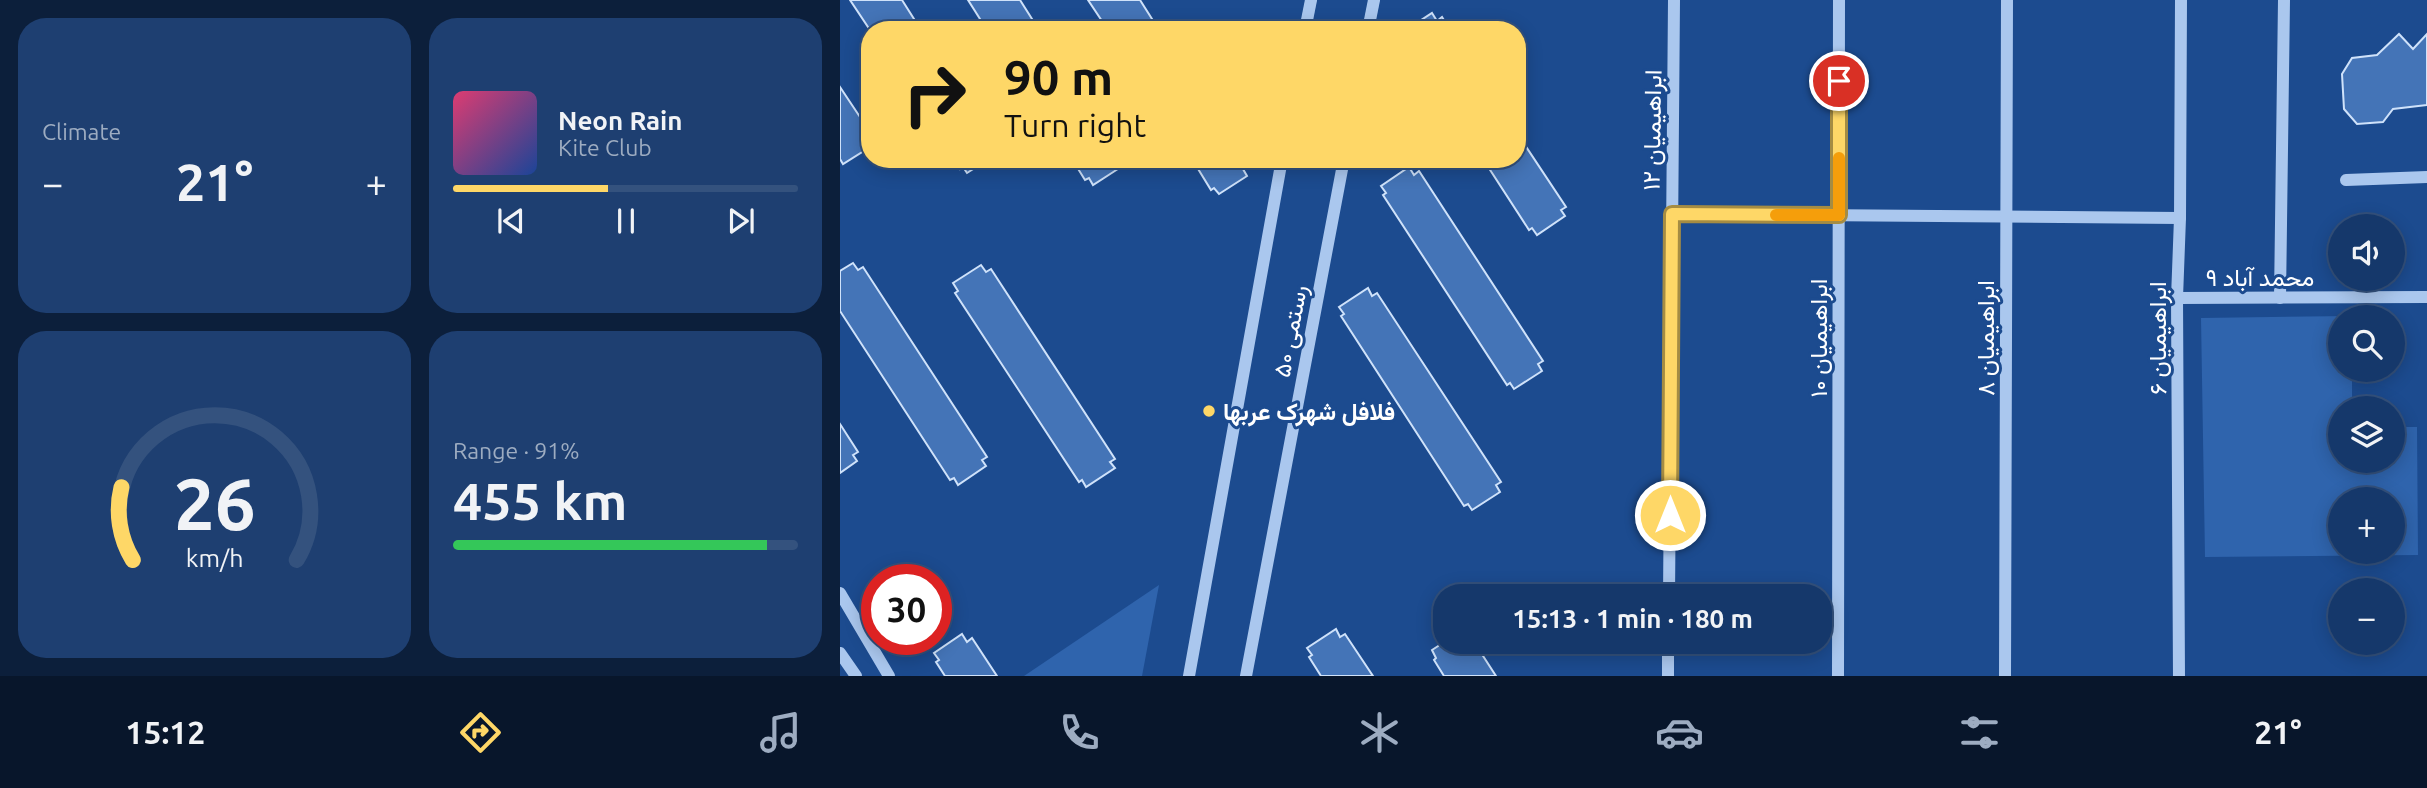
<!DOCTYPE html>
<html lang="en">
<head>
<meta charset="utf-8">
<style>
	body { margin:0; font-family:Ubuntu,Vazirmatn,sans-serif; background:#1e3f71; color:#f1f3f6; height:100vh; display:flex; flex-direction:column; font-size:26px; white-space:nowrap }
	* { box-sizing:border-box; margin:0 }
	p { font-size:23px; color:#9dacc1 }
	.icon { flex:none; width:38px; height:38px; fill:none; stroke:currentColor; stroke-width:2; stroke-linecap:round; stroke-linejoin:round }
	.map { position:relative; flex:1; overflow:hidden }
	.sheet { display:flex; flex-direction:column; gap:18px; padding:18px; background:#0c1f3b; width:840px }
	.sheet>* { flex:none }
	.guide { position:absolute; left:21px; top:21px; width:665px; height:147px; border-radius:28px; box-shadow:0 4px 18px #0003,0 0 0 2px #34527e; background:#fed767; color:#111; overflow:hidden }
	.tools { position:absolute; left:1488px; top:214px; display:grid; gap:14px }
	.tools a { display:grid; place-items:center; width:77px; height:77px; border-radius:50%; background:#15386b; box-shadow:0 4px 18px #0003,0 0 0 2px #34527e; font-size:35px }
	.speed { position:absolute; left:21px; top:564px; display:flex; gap:14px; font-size:35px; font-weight:700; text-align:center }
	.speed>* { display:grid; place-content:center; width:91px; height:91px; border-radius:50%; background:#15386b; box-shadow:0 4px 18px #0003,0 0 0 2px #34527e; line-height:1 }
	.speed .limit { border:10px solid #d22; background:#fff; color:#111 }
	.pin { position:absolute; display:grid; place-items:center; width:60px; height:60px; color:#fff; margin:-30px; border:4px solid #fff; border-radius:50%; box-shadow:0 2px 7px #0007 }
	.me { position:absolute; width:77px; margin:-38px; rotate:0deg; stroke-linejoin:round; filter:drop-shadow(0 0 5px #0008) }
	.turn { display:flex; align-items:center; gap:24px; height:147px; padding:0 28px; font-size:32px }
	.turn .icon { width:91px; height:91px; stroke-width:2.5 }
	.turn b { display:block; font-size:49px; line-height:60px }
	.big { font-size:52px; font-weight:700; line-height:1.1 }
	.sheet .card { flex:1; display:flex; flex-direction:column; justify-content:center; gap:10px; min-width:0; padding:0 24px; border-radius:28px; background:#1e3f71 }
	.sheet .dial { align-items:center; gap:0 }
	.dial svg { height:182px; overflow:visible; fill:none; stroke:#34527e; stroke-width:7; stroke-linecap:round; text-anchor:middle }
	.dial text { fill:#f1f3f6; stroke:none }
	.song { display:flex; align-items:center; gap:21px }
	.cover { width:84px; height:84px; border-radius:10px; background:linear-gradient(135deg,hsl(340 70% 55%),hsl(220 70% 35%)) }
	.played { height:7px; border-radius:4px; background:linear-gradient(90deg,#fed767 45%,#34527e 45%) }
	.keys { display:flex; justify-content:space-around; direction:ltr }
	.heat { display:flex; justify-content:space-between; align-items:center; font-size:38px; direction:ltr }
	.charge { height:10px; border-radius:5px; background:linear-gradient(90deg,#34c759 91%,#34527e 0) }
	.sheet .tiles { flex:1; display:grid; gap:18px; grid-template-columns:repeat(2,1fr) }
	.trip { position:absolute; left:593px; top:584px; width:399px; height:70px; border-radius:28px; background:#15386b; box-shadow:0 4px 18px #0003,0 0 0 2px #34527e; font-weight:700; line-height:70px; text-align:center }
	.tab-bar { display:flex; height:112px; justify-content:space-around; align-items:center; background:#08162b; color:#9dacc1 }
	.tab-bar .icon { width:49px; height:49px }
	.tab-bar .current { color:#fed767 }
	.tab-bar b { font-size:32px; color:#f1f3f6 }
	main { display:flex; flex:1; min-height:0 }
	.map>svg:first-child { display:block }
	.green { fill:#2f64ad; fill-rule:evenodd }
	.building { fill:#4474b7; stroke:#cfe2fa; stroke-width:2 }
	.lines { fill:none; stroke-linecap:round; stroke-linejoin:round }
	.minor { stroke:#aac7ee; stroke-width:12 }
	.route-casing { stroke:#a58c43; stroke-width:18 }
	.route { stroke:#fed767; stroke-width:12 }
	.slow { stroke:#f59e0b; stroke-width:12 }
	.poi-dot { fill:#fed767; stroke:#1c4b8f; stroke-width:2.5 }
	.labels { text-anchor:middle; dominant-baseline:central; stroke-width:6; stroke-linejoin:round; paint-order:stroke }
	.street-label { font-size:24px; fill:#fff; stroke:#1c4b8f }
	.poi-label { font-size:24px; font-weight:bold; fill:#fff; stroke:#1c4b8f; text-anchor:start }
</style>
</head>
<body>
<main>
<section class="sheet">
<div class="tiles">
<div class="card"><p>Climate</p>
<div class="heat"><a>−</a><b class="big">21°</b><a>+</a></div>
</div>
<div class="card">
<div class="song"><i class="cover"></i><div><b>Neon Rain</b><p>Kite Club</p></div></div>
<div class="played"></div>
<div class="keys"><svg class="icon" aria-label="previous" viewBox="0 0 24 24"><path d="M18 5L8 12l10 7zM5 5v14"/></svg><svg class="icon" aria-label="pause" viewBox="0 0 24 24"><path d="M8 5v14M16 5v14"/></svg><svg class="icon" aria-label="next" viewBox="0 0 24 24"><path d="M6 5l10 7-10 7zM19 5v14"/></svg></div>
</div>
<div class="card dial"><svg viewBox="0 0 100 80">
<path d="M14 69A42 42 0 1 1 86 69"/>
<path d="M14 69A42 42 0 0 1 9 37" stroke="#fed767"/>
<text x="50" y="56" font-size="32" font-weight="700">26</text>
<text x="50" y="72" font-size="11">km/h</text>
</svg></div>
<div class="card"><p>Range · 91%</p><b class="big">455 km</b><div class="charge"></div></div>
</div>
</section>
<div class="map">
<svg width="1587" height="676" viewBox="0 0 1587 676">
	<rect width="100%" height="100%" fill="#1c4b8f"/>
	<g class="green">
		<path d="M1511,316L1500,317V369H1512V408H1500V460H1552V427H1577L1578,555L1365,557L1361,318ZM1500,499H1552V551H1500Z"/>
		<polygon points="319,585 302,676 184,676"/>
	</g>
	<g class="building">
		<polygon points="10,0 62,0 81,30 30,30"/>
		<polygon points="128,0 180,0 199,30 147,30"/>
		<polygon points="248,0 300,0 319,30 268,30"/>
		<polygon points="592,13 597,21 602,17 610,30 566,30"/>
		<polygon points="1559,34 1573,49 1587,34 1587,105 1553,109 1543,122 1517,124 1504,109 1502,74 1512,58 1537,55"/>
		<polygon points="0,87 30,132 30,137 27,139 30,147 3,164 0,159"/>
		<polygon points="677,133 726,207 721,210 725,216 697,235 692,228 689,230 643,159 677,159"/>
		<polygon points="114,159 149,159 127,173 123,167 120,169"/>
		<polygon points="232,159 277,159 281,167 253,185 249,178 245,180"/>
		<polygon points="352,159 404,159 408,166 403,169 407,176 379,194 374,188 371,190"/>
		<polygon points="569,167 574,175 579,171 703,361 698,364 702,371 674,389 670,383 667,385 543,195 546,193 541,186"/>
		<polygon points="13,263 18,270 23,267 147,457 142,460 146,466 118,485 114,478 110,480 0,311 0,271"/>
		<polygon points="141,265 146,272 151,269 275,459 270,462 275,468 246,487 242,480 239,482 115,293 118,291 113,283"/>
		<polygon points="528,288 532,296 537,293 661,482 656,485 660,492 632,510 628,504 624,506 501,316 504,314 499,307"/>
		<polygon points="0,424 18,452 13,455 17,461 0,473"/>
		<polygon points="496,629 500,637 505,634 533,676 481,676 469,657 472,655 467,648"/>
		<polygon points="122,634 127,642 132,638 157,676 105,676 96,662 99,660 94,653"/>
		<polygon points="606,641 634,642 656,676 604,676 594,660 596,658 592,650"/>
	</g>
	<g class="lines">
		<g class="minor">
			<polyline points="465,30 471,0"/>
			<polyline points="528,30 534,0"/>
			<polyline points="1506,180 1587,177"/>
			<polyline points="832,214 1340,218"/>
			<polyline points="1337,298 1587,297"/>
			<polyline points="1440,298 1444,0"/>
			<polyline points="0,593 49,676"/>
			<polyline points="829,597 834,0"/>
			<polyline points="0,653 16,676"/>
			<polyline points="349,676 442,159"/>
			<polyline points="406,676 504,159"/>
			<polyline points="828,676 828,642"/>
			<polyline points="998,676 999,0"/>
			<polyline points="1165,676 1167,0"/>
			<polyline points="1339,676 1337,298 1340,218 1341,0"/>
		</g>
	</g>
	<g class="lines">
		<g class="route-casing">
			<polyline id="route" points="830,515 832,214 999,215 999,81"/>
		</g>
		<use href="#route" class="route"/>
		<polyline class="slow" points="936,215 999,215 999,158"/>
	</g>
	<circle class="poi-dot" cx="369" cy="411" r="7"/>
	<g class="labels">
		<g class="street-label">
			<text transform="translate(812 130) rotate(-89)">ابراهیمیان ۱۲</text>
			<text x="1420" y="277">محمد آباد ۹</text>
			<text transform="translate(450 331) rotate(-79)">رستمی ۵۰</text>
			<text transform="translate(978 338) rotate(-90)">ابراهیمیان ۱۰</text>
			<text transform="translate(1145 338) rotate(-90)">ابراهیمیان ۸</text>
			<text transform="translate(1317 338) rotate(-90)">ابراهیمیان ۶</text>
		</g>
		<g class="poi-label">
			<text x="383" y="411">فلافل شهرک عربها</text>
		</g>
	</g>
</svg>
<div class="tools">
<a><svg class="icon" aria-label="sound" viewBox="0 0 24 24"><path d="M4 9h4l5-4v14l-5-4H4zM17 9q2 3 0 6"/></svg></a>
<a><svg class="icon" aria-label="search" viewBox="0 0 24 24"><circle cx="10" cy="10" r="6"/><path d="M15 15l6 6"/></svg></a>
<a><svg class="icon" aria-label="layers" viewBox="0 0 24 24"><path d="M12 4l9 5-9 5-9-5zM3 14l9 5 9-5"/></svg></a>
<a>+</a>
<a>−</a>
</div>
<div class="speed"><div class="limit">30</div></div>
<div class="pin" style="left:999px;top:81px;background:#d93025"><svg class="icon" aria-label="arrive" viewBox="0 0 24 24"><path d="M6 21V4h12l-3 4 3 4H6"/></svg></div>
<svg class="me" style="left:830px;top:515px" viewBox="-20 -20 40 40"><circle r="17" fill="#fed767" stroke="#fff" stroke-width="3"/><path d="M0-11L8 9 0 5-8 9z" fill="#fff"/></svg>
<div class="trip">15:13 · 1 min · 180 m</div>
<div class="guide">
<div class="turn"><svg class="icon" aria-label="right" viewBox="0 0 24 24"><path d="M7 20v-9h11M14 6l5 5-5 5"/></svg><div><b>90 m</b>Turn right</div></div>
</div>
</div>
</main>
<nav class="tab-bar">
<b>15:12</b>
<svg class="icon current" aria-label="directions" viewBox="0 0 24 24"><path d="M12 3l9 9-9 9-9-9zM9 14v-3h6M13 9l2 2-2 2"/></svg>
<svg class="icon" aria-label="music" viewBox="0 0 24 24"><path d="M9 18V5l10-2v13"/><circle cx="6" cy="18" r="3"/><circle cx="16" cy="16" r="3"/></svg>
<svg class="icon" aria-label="phone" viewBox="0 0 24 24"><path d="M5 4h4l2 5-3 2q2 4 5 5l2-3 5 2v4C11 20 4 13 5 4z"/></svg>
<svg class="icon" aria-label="climate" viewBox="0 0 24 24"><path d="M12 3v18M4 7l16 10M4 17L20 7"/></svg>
<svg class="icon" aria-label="car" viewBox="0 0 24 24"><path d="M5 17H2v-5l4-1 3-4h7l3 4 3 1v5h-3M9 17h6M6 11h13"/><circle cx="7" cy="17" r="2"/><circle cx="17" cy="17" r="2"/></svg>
<svg class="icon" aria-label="filters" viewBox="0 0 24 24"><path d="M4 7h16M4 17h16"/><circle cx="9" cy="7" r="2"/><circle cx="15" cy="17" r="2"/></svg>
<b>21°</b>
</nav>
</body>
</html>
